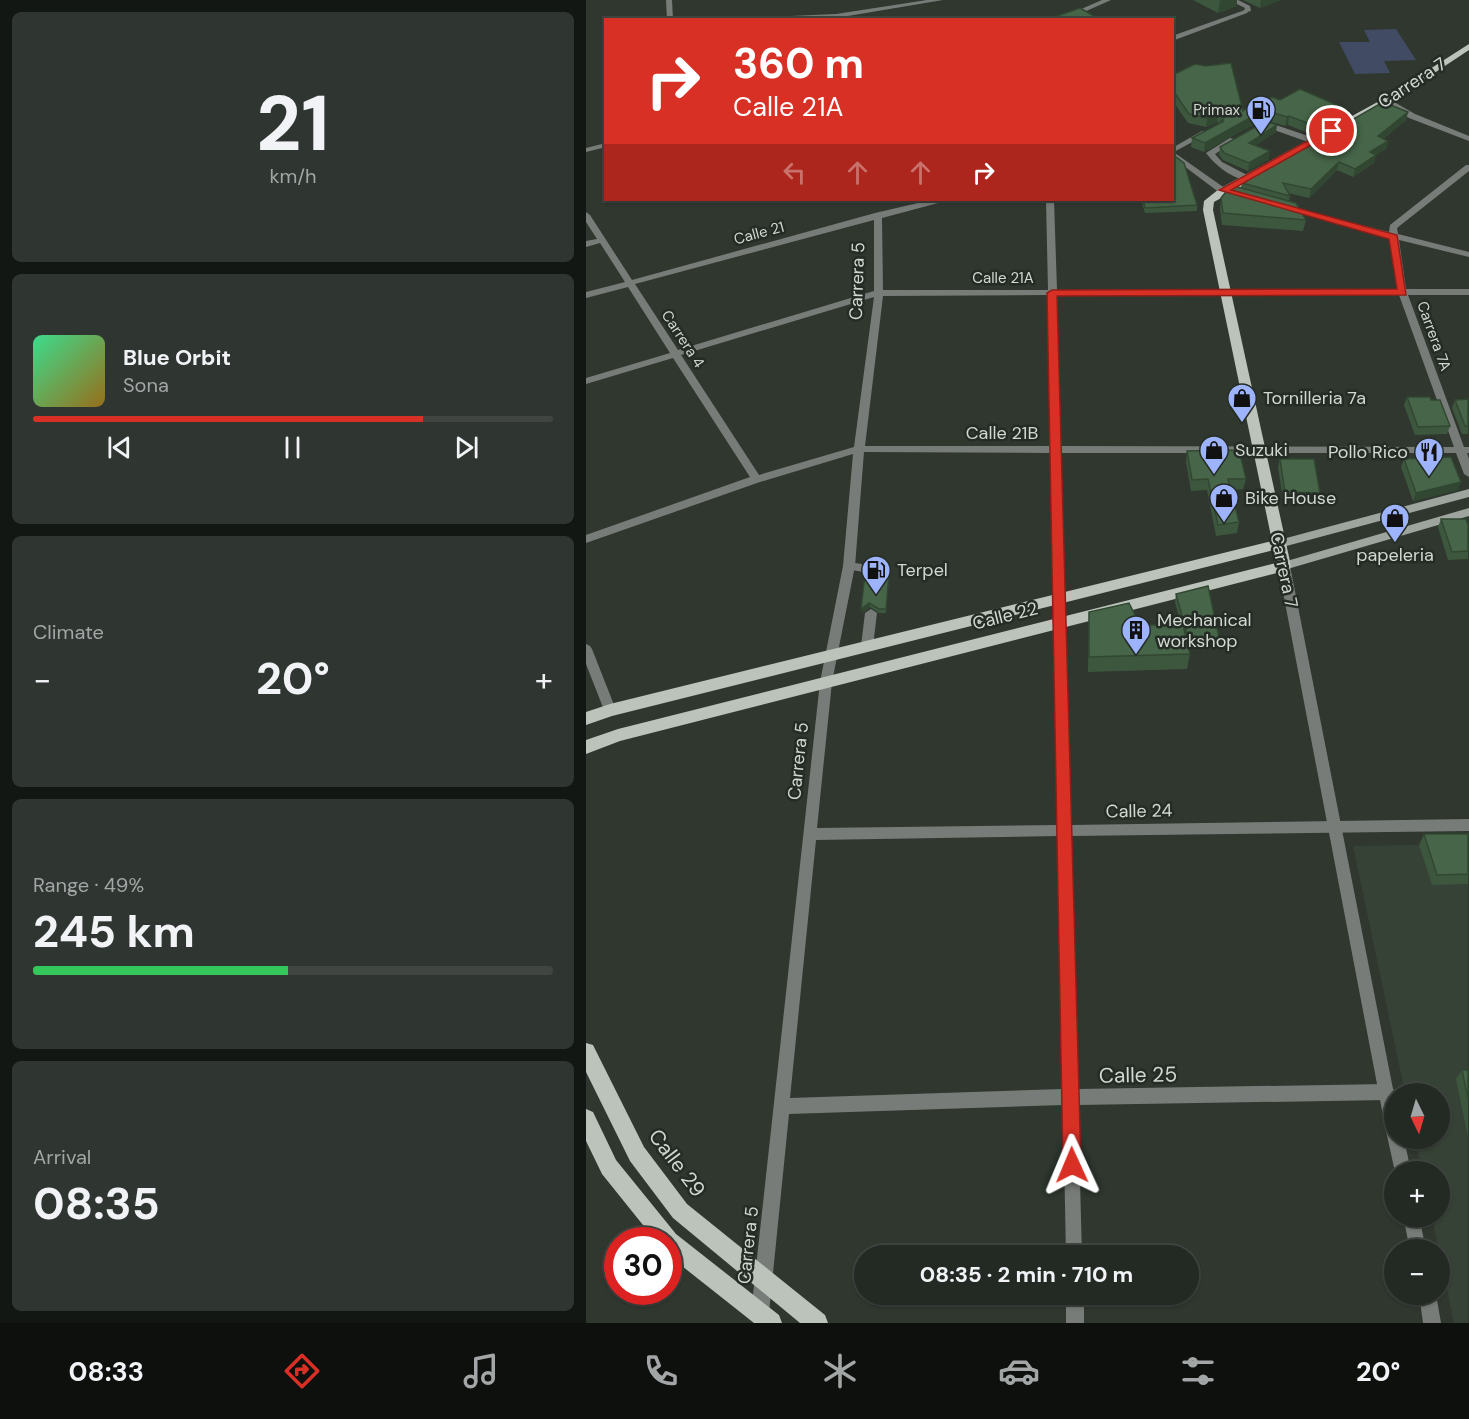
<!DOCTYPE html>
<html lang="en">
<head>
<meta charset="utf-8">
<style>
	body { margin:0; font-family:"DM Sans",sans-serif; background:#2f3530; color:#f1f3f6; height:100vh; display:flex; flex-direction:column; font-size:22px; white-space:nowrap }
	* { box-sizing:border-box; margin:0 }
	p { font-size:20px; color:#a3a6a6 }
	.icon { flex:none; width:33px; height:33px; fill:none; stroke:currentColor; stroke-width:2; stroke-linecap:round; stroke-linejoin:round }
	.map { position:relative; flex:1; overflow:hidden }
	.drawer { display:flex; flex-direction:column; gap:12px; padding:12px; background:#131713; width:586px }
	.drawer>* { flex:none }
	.guide { position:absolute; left:18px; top:18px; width:570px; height:183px; border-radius:0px; box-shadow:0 2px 4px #0004,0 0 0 2px #404541; background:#d93025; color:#fff; overflow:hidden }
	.needle { width:39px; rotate:175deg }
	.controls { position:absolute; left:798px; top:1083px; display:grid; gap:12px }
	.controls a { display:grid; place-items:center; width:66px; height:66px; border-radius:50%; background:#232923; box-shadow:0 2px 4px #0004,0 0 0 2px #404541; font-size:30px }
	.speed { position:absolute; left:18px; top:1227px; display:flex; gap:12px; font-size:30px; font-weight:700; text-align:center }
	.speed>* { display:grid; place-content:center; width:78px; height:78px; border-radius:50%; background:#232923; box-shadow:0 2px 4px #0004,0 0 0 2px #404541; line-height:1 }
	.speed .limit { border:9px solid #d22; background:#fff; color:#111 }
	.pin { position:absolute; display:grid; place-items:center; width:51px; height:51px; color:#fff; margin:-26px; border:3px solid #fff; border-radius:50%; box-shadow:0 2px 6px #0007 }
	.me { position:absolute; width:66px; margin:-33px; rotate:359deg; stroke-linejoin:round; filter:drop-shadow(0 0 4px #0008) }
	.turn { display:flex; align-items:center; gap:21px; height:126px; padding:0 30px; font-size:27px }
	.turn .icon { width:78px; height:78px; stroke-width:2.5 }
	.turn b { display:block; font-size:42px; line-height:51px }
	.lanes { display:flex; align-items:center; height:57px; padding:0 30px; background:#0003; justify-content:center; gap:30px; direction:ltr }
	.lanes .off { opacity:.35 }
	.big { font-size:45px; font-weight:700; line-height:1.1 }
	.drawer .widget { flex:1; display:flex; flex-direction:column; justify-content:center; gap:9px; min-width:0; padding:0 21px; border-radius:9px; background:#2f3530 }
	.drawer .dial { align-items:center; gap:0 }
	.dial b { font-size:78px; line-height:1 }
	.song { display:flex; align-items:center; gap:18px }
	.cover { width:72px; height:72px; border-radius:9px; background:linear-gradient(135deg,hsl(150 70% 55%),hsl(40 70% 35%)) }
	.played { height:6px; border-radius:3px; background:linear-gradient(90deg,#d93025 75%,#404541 75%) }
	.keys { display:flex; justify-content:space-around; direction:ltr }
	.heat { display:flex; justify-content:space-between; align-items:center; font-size:33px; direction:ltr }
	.charge { height:9px; border-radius:4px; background:linear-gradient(90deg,#34c759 49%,#404541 0) }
	.trip { position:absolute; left:268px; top:1245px; width:345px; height:60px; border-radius:30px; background:#232923; box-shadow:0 2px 4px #0004,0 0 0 2px #404541; font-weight:700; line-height:60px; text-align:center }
	.tabs { display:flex; height:96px; justify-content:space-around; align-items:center; background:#0e100e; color:#a3a6a6 }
	.tabs .icon { width:42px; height:42px }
	.tabs .selected { color:#d93025 }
	.tabs b { font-size:27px; color:#f1f3f6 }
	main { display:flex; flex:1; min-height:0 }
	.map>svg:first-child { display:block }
	.built { fill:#364235 }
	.green { fill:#424b64 }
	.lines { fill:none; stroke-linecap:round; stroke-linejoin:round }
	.service { fill:#787c78; fill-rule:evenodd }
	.minor { fill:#787c78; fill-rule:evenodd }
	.tertiary { fill:#787c78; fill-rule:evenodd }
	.secondary { fill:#9ea49e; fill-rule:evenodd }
	.primary { fill:#bbc3bb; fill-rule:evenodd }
	.wall { fill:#3d573e }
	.shaded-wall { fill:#324732 }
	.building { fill:#476548; stroke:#324732; stroke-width:1.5 }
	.route { fill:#d93025; stroke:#8d1f18; stroke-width:1.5 }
	.labels { text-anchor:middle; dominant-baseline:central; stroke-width:5; stroke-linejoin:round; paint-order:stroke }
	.far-poi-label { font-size:15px; fill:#d2d7d2; stroke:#252c25; text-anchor:end }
	.far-street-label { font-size:15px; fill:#d2d7d2; stroke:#252c25 }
	.street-label { font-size:18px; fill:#d2d7d2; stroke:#252c25 }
	.poi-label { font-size:18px; fill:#d2d7d2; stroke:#252c25; text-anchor:start }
	.near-street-label { font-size:21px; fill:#d2d7d2; stroke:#252c25 }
</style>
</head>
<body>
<main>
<section class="drawer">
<div class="widget dial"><b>21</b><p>km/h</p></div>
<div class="widget">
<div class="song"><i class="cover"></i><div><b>Blue Orbit</b><p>Sona</p></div></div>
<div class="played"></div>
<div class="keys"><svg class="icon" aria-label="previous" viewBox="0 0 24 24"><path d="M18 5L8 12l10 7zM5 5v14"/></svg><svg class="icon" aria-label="pause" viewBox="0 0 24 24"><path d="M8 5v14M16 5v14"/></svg><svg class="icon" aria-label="next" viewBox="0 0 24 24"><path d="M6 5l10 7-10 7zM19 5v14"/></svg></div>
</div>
<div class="widget"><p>Climate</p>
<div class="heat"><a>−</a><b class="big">20°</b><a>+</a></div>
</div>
<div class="widget"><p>Range · 49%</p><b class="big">245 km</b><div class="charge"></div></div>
<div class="widget"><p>Arrival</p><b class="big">08:35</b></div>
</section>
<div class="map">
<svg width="883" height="1323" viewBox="0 0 883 1323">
	<rect width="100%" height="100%" fill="#2f372f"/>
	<polygon class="built" points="882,844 882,1323 868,1323 846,1217 854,1216 854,1172 836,1171 829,1139 854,1138 854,1094 819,1093 767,846"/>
	<polygon class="green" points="810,29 830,60 798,61 804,73 769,74 753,42 784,42 778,30"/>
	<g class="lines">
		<g class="service">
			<polygon points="646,0 652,0 664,6 665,11 657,13 659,8 647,2"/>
			<polygon points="678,121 731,139 732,141 725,143 671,124"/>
			<polygon points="616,131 623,133 586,153 586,148"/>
			<path d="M644,138L651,140L629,154L636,162L663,176V180C647,180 629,165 620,153Z"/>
			<polygon points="263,562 294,567 296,570 293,581 285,581 284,573 259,569 257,566"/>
			<polygon points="285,609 291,613 287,646 281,651 275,646 279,613"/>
		</g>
		<g class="minor">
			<polygon points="80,0 86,0 87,20 81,20"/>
			<polygon points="341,0 357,0 250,18 114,20 250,14"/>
			<polygon points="659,10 662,12 661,13 586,41 586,36"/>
			<polygon points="797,99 803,99 829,114 883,136 883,141 823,118 797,103"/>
			<polygon points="20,143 20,147 0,152 0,148"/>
			<path d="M880,165H883V171L811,228L812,234L883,252V257L813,240L820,289H883V295H822L878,447H883V453H881L883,459V477L878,474L870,453H475L485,825L883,819V831L485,836L492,1089L801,1084L806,1087L809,1092L806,1097L801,1100L492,1105L496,1256H480L477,1105L203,1114L183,1313L180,1319L174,1322L168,1319L165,1313L234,682L257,566L267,454L174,482L0,543V535L164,477L87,358L0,384V378L84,353L42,287L0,298V292L39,282L14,243L0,247V241L11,239L0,222V212L4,215L46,280L289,213L345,200H357L356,202L296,218L297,290H462L460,200H468L471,290L811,289L804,237L697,208L701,206L803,232L804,225ZM288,220V291L92,350L49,284ZM462,295L464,446H279L297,296ZM471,295H813L868,447L475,446ZM288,297L268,447L173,475L95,355ZM278,452L465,453L472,825L231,828L246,682L269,566ZM472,836L476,1089L204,1098L230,840Z"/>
			<polygon points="0,644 4,646 6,649 30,710 28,714 20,714 18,710 0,664"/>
			<rect x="480" y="1294" width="18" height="29"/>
		</g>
		<g class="tertiary">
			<polygon points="516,0 525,0 480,20 470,20"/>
			<polygon points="586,151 640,189 640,193 634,193 586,157"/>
			<polygon points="698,562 704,566 808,1094 808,1138 818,1138 825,1172 809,1172 800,1131 692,566"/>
			<polygon points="817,1216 833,1216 840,1250 824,1250"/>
			<polygon points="833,1294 850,1294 855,1323 837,1323"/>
		</g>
		<g class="secondary">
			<polygon points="883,489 883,497 693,548 687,544 693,540"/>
			<polygon points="883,508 883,516 698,570 692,566 694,563"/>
		</g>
		<g class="primary">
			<polygon points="883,44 883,50 803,103 628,202 627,210 705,566 703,570 34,741 0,754 0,740 32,729 690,563 688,550 26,716 0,725 0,712 24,704 686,541 617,210 618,201 633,189 797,99"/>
			<polygon points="0,1043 7,1045 58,1147 101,1204 239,1315 242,1323 214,1323 87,1218 44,1161 0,1072"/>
			<polygon points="0,1109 7,1112 30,1160 90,1234 193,1315 196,1323 168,1323 82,1255 82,1240 69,1240 16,1174 0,1141"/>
		</g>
	</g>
	<g class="wall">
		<polygon points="607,0 651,0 651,6 632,13"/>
		<polygon points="657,0 695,0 674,8"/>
		<polygon points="586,73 657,111 682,99 694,100 758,118 727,135 702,125 699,126 677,119 618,152 605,147 606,138 634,123 631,122 620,127 602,123 586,100"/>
		<polygon points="822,112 820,120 797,139 802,141 800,149 790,155 788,163 767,177 751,170 723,198 702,193 704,196 703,201 720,220 717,231 636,225 634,209 635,198 655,188 656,183"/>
		<polygon points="690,132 670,145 683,159 662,171 637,160 633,155 634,147"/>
		<polygon points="555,200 586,200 611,205 611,211 559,213"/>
		<polygon points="821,397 864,426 861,434 829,435 818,405"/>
		<polygon points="882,399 882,434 876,434 866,408 869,400"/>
		<polygon points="601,451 660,479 657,489 645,490 653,522 651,533 630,536 621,490 605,491 600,462"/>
		<polygon points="694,459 734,493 732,501 697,500 692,467"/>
		<polygon points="818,459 872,490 827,501 815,467"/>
		<polygon points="855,519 882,525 882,559 862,560 852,527"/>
		<polygon points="303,574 303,578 300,613 293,613 284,607 276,613 292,579"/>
		<polygon points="590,594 634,642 632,649 602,649 604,654 601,669 502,672 503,612 554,625 595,625 589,602"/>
		<polygon points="838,834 882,834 882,884 846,885 833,845"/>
		<polygon points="876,1070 882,1070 882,1137 870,1079"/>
	</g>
	<g class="shaded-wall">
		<polygon points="634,0 651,0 651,6 632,13"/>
		<polygon points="675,0 695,0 674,8"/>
		<polygon points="760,109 758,118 727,135 729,126"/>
		<polygon points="678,110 677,119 618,152 619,143"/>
		<polygon points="822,112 820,120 790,144 792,136"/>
		<polygon points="632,113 631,122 620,127 621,118"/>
		<polygon points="703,116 702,125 699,126 701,117"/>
		<polygon points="691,125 690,132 662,150 663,143"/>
		<polygon points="802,141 800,149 782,161 784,152"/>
		<polygon points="684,151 683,159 662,171 663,163"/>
		<polygon points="790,155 788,163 767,177 769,169"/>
		<polygon points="753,162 751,170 723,198 725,189"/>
		<polygon points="875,482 872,490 827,501 830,493"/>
		<polygon points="283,603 284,607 276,613 275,609"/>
	</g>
	<g class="building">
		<polygon points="494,8 513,19 511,20 460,20"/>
		<polygon points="645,63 657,111 677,96 682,99 686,97 694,100 714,89 760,109 729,126 703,116 701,117 678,110 619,143 606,138 638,121 635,121 640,116 632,113 621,118 603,114 586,89 586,73 591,73 609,64 620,66"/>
		<polygon points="797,102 822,112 792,136 802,141 784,152 790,155 769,169 753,162 725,189 697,183 704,196 656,183"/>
		<polygon points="680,121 691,125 663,143 684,151 663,163 638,153 634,147"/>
		<polygon points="586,154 598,163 611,205 559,208 557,200 586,200"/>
		<polygon points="648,186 710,203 720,220 637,213 635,198 643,188"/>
		<polygon points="821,397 844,397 845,400 854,400 864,426 832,427"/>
		<polygon points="882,399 882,426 879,426 869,400"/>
		<polygon points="653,450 660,479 642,479 653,522 632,525 622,479 606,480 601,451"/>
		<polygon points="865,457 875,482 830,493 818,459"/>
		<polygon points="694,459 728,459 734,493 699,492"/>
		<polygon points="855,519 880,519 882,525 882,551 866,552"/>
		<polygon points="279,574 282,574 283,579 292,579 296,574 303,574 300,609 293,609 283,603 275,609"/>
		<polygon points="622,586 634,642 603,641 590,594"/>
		<polygon points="543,603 554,625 597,625 604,654 503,657 503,612"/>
		<polygon points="838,834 882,834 882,874 851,875"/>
		<polygon points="876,1070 882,1070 882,1099"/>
	</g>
	<polygon class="route" points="743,129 750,131 645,190 811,235 820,295 471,296 495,1165 492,1171 486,1174 479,1171 477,1165 461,293 466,290 811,289 803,239 633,190"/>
	<defs>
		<g id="fuel-pin" transform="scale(1.5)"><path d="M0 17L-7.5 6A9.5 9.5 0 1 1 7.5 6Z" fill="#9db4fd" stroke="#252c25"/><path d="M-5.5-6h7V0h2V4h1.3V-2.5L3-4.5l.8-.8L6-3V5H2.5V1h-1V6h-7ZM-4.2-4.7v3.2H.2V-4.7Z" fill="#111"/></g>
		<g id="shop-pin" transform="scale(1.5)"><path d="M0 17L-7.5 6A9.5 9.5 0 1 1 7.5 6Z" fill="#9db4fd" stroke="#252c25"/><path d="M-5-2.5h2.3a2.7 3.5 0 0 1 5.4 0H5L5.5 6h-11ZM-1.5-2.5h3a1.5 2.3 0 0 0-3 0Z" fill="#111"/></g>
		<g id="restaurant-pin" transform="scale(1.5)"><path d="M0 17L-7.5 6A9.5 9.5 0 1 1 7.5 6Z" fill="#9db4fd" stroke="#252c25"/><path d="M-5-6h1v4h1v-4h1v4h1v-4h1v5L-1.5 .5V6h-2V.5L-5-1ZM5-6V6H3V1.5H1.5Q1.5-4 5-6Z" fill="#111"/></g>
		<g id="building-pin" transform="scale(1.5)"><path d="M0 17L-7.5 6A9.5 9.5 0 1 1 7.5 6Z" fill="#9db4fd" stroke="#252c25"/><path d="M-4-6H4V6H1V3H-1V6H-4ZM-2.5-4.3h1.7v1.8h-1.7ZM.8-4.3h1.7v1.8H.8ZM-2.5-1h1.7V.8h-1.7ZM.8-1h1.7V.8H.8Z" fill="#111"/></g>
	</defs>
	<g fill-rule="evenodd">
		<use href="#fuel-pin" x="675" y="110"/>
		<use href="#shop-pin" x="656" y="398"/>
		<use href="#shop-pin" x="628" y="450"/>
		<use href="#restaurant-pin" x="843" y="452"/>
		<use href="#shop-pin" x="638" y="498"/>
		<use href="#shop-pin" x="809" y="518"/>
		<use href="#fuel-pin" x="290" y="570"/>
		<use href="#building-pin" x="550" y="630"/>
	</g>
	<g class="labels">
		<g class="far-poi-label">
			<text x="654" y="110">Primax</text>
		</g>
		<g class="far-street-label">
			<text transform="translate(173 233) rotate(-15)">Calle 21</text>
			<text x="417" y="278">Calle 21A</text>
			<text transform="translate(848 336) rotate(70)">Carrera 7A</text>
			<text transform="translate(97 339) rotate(57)">Carrera 4</text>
		</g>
		<g class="street-label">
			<text transform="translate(826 83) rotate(-33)">Carrera 7</text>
			<text transform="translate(271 281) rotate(-88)">Carrera 5</text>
			<text x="416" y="433">Calle 21B</text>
			<text transform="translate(698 570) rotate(78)">Carrera 7</text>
			<text transform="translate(419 616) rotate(-14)">Calle 22</text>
			<text transform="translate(212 761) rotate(-84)">Carrera 5</text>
			<text transform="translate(553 811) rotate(-1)">Calle 24</text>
			<text transform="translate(162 1245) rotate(-84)">Carrera 5</text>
		</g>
		<g class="poi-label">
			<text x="677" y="398">Tornilleria 7a</text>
			<text x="649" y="450">Suzuki</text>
			<text x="822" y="452" text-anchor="end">Pollo Rico</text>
			<text x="659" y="498">Bike House</text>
			<text x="809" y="555" text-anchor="middle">papeleria</text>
			<text x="311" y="570">Terpel</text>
			<text x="571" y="620">Mechanical<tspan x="571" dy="21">workshop</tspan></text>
		</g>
		<g class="near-street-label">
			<text transform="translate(552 1075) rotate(-1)">Calle 25</text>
			<text transform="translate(91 1163) rotate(53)">Calle 29</text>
		</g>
	</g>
</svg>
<div class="controls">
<a><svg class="needle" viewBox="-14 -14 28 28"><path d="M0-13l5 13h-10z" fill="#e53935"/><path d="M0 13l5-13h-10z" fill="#a3a6a6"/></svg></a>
<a>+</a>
<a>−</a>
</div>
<div class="speed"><div class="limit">30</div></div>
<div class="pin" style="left:746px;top:131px;background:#d93025"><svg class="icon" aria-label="arrive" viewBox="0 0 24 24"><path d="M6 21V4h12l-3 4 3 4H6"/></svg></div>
<svg class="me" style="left:486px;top:1165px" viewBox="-20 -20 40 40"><path d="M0-17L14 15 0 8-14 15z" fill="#d93025" stroke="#fff" stroke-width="4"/></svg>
<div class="trip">08:35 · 2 min · 710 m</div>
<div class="guide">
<div class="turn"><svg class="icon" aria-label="right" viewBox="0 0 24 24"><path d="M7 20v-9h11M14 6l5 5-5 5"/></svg><div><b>360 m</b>Calle 21A</div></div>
<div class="lanes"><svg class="icon off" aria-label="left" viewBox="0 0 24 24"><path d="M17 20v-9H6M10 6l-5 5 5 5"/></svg><svg class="icon off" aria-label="ahead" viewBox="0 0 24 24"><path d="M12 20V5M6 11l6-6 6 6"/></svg><svg class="icon off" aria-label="ahead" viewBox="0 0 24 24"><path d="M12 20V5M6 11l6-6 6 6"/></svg><svg class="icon" aria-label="right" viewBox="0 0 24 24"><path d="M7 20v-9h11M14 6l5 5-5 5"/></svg></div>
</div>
</div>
</main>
<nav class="tabs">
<b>08:33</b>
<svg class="icon selected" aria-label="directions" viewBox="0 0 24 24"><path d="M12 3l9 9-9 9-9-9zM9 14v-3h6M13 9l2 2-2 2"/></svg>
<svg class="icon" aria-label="music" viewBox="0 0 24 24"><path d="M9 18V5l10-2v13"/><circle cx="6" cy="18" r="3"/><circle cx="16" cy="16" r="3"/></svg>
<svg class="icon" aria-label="phone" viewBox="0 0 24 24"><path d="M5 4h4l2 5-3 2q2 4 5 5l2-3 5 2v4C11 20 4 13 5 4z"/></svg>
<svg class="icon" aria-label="climate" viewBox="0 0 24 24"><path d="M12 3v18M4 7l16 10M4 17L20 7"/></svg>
<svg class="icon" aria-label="car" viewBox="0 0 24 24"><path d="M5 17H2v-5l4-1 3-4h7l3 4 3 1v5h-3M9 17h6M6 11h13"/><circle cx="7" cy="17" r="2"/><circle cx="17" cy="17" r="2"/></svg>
<svg class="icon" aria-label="filters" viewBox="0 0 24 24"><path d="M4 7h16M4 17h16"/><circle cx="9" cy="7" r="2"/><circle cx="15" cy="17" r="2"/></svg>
<b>20°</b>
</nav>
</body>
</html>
